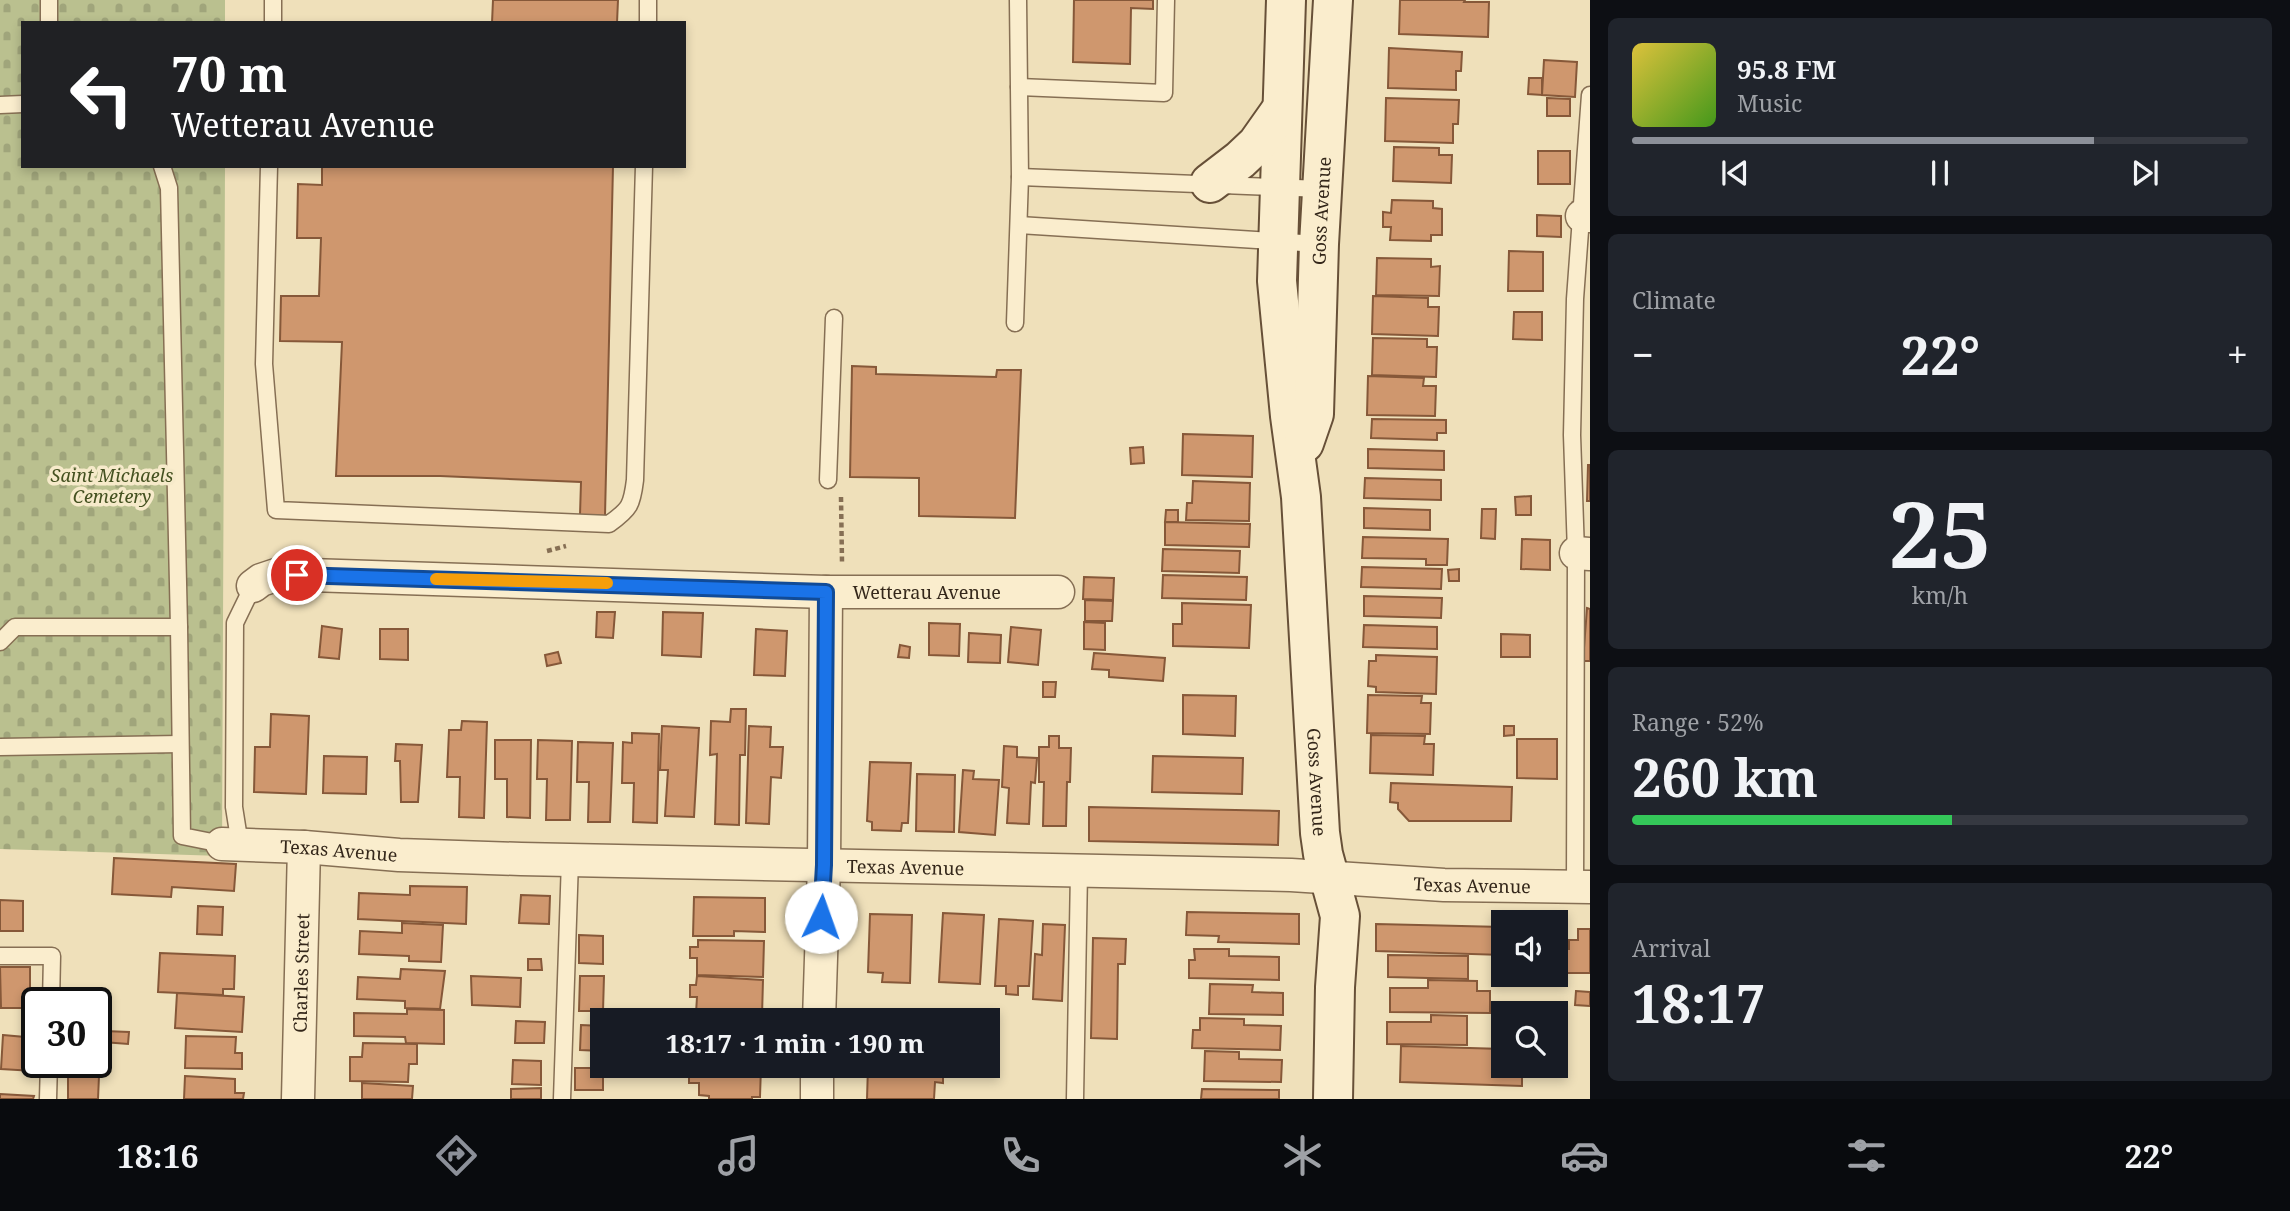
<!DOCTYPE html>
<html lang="en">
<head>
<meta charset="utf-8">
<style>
	body { margin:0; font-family:"Noto Serif",serif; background:#20242c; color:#f1f3f6; height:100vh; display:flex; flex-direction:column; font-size:26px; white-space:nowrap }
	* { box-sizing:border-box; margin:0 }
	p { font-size:23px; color:#9ea1a6 }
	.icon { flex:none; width:38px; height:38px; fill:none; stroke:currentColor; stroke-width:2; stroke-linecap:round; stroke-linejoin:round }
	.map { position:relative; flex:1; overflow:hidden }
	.details { display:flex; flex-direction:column; gap:18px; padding:18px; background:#0d0f14; width:700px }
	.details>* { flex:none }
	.banner { position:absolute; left:21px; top:21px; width:665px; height:147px; border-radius:0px; box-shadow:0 4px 10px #0003; background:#202124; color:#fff; overflow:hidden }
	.buttons { position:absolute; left:1491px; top:910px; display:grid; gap:14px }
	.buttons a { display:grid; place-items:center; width:77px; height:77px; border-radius:0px; background:#171b24; box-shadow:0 4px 10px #0003; font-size:35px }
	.speed { position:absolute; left:21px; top:987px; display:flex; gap:14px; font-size:35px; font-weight:700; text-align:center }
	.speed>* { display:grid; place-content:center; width:91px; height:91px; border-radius:50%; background:#171b24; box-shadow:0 4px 10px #0003; line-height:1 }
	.speed .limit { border:4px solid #111; border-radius:10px; background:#fff; color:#111 }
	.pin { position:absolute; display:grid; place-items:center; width:60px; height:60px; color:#fff; margin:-30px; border:4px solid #fff; border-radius:50%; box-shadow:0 2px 7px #0007 }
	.me { position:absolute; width:77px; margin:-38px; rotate:3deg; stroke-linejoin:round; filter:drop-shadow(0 0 5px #0008) }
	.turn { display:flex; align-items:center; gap:24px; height:147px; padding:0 35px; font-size:32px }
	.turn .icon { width:91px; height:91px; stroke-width:2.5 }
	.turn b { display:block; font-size:49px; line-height:60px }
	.big { font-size:52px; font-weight:700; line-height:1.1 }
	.details .tile { flex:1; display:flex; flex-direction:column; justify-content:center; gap:10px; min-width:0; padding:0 24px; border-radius:10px; background:#20242c }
	.details .dial { align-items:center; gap:0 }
	.dial b { font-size:91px; line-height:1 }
	.song { display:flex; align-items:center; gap:21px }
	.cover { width:84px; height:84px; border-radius:10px; background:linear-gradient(135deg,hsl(50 70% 55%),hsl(100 70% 35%)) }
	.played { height:7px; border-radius:4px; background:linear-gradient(90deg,#8c9099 75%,#363941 75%) }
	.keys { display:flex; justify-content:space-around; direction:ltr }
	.heat { display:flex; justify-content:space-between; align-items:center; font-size:38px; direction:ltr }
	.charge { height:10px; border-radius:5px; background:linear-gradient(90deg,#34c759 52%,#363941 0) }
	.trip { position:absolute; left:590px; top:1008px; width:410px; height:70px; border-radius:0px; background:#171b24; box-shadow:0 4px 10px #0003; font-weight:700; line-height:70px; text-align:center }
	.dock { display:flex; height:112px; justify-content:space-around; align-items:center; background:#090b0e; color:#9ea1a6 }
	.dock .icon { width:49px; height:49px }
	.dock .current { color:#8c9099 }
	.dock b { font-size:32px; color:#f1f3f6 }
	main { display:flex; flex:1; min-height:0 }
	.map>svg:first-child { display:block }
	.cemetery { fill:url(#cemetery-stones) }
	.building { fill:#cf976e; stroke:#865839; stroke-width:2 }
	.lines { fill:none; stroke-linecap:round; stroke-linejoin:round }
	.lane-casing { stroke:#866f54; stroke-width:19 }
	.street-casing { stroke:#866f54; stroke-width:35 }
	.secondary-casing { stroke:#675038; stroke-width:42 }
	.path { stroke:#866f54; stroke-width:4.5; stroke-dasharray:5 3.5; stroke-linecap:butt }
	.lane { stroke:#faedcd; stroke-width:16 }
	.street { stroke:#faedcd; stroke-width:32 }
	.secondary { stroke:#faedcd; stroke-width:38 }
	.route-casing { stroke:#114b97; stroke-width:18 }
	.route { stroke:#1a73e8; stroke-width:12 }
	.slow { stroke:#f59e0b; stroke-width:12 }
	.labels { text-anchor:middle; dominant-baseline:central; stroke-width:7; stroke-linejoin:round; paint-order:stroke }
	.street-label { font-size:18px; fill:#34271a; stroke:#f6eaca }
	.park-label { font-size:18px; font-style:italic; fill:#445120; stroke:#f6eaca }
</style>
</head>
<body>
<main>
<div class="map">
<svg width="1590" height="1099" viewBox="0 0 1590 1099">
	<defs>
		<pattern id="cemetery-stones" width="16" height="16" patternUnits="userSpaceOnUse" patternTransform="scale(1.75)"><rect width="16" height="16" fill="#bac08f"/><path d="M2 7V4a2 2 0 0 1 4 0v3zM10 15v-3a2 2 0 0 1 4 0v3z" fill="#a0a57b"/></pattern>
	</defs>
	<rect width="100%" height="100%" fill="#efe0ba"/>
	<polygon class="cemetery" points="0,0 225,0 225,23 23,23 23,166 225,166 222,856 0,849"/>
	<g class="building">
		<polygon points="493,0 618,0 617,23 492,23"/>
		<polygon points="1074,0 1153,0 1153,9 1131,8 1130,64 1073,62"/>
		<polygon points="1400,0 1465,0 1464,2 1489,2 1488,37 1399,34"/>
		<polygon points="1389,48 1462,52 1461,71 1456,71 1456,90 1388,88"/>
		<polygon points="1544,60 1577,62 1575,97 1542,95"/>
		<polygon points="1529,78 1542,78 1542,95 1528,94"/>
		<polygon points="1386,98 1459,100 1458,124 1453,124 1453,143 1385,141"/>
		<polygon points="1547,98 1570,99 1570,116 1547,116"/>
		<polygon points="1394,147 1439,148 1439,155 1452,155 1451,183 1393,181"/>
		<rect x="1538" y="151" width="32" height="33"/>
		<polygon points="322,166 613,166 605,516 580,515 581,482 440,476 336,476 342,342 280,341 281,296 319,296 321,238 297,238 298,184 322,185"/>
		<polygon points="1392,200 1433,201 1433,208 1442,209 1442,235 1431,235 1431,241 1390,240 1391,227 1383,227 1383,212 1391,213"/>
		<polygon points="1537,215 1561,216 1561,237 1537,236"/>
		<polygon points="1509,251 1543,252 1543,291 1508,291"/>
		<polygon points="1377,258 1431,259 1431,267 1440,266 1439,296 1376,295"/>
		<polygon points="1373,296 1428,298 1428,307 1439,307 1438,336 1372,334"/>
		<polygon points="1514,312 1542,312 1542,340 1513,339"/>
		<polygon points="1373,338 1427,339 1427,347 1437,347 1436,377 1372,375"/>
		<polygon points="852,366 876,367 876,374 996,377 997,370 1021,370 1015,518 919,516 919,478 850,477"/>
		<polygon points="1368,376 1424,378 1423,386 1436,386 1435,416 1367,415"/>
		<polygon points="1372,419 1446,420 1446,433 1437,433 1437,440 1371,438"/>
		<polygon points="1183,434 1253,436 1252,477 1182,475"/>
		<polygon points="1143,447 1144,463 1131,464 1130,448"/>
		<polygon points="1368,449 1444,451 1444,470 1368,468"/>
		<polygon points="1588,465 1590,465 1590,501 1587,501"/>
		<polygon points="1365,478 1441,480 1441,500 1364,498"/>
		<polygon points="1193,481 1250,483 1249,521 1186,520 1187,503 1192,503"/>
		<polygon points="1531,496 1531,515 1516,515 1515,497"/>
		<polygon points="1364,508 1430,510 1430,530 1364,528"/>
		<polygon points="1482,509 1496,509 1495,539 1481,538"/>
		<polygon points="1166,510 1178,510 1178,522 1165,522"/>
		<polygon points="1165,522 1250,524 1249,547 1165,545"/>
		<polygon points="1363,537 1448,539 1447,565 1426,565 1426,559 1362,558"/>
		<polygon points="1522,539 1550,540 1550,570 1521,569"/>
		<polygon points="1163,549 1240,551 1239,573 1162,571"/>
		<polygon points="1362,567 1442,569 1441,589 1361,587"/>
		<polygon points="1459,569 1459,581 1449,581 1448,570"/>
		<polygon points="1163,575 1247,577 1246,600 1162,598"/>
		<polygon points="1084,577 1114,578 1113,600 1083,599"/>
		<polygon points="1364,596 1442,598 1441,618 1364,616"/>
		<polygon points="1085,600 1113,601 1112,621 1085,621"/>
		<polygon points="1182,603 1251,605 1249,648 1173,646 1173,624 1182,624"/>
		<polygon points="1587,608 1590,609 1590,661 1583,661"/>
		<polygon points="597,612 615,612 613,638 596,637"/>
		<polygon points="663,612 703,613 701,657 662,655"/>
		<polygon points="1084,622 1105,623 1105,650 1084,649"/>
		<polygon points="929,623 960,624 959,656 929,655"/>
		<polygon points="1364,625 1437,627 1437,649 1363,647"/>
		<polygon points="322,626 342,629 339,659 319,657"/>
		<polygon points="1011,627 1041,630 1038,665 1008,662"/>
		<polygon points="380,629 408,629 408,660 380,659"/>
		<polygon points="756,629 787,631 785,676 754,675"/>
		<polygon points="969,633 1001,635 1000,663 968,662"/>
		<polygon points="1501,634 1530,635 1530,657 1501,657"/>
		<polygon points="900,645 910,647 909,658 898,657"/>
		<polygon points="558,652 561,663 547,666 545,655"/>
		<polygon points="1094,653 1165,658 1163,681 1109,677 1109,670 1092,669"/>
		<polygon points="1376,655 1437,657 1436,694 1376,692 1376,687 1368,686 1369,661 1376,661"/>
		<polygon points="1043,682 1056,682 1055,697 1043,697"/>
		<polygon points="1183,695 1236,696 1235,736 1183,734"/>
		<polygon points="1368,695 1422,696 1421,703 1431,703 1430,734 1367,733"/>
		<polygon points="731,709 746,709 745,755 740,755 739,825 715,824 717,754 710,755 711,721 730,722"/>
		<polygon points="271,714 309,716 306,794 254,792 255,747 270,747"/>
		<polygon points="462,721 487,722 484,818 459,817 460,777 447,777 449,730 461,730"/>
		<polygon points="662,726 699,728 694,817 665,816 668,770 660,770"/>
		<polygon points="749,726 771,727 770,747 783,747 781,778 771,777 769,824 746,823"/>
		<polygon points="1504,726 1514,726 1514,735 1504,736"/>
		<polygon points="632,733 659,734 657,823 633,822 634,783 622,783 623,742 632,743"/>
		<polygon points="1371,735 1425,736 1424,744 1434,744 1433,775 1370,773"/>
		<polygon points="1049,736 1059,736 1059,748 1071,748 1070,782 1067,782 1066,826 1043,826 1044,782 1039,782 1039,747 1049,747"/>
		<polygon points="1517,739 1557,739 1557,779 1517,778"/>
		<polygon points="495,740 531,740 530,818 507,817 507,779 495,779"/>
		<polygon points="538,740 572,741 570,820 546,820 547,779 537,779"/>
		<polygon points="578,742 613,743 610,822 588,822 589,782 577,782"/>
		<polygon points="396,744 422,745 418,802 401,802 400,761 395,761"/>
		<polygon points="1004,746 1017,747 1017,757 1037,758 1035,783 1031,782 1029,824 1007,823 1009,788 1002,787"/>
		<polygon points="324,756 367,757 366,794 323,793"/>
		<polygon points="1153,756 1243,758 1242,794 1152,792"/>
		<polygon points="870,762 911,763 908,823 902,823 901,831 872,830 872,822 867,821"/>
		<polygon points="963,770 974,771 973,779 999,780 995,835 959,832"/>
		<polygon points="917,774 955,775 954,832 916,831"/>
		<polygon points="1391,783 1512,787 1511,821 1409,821 1398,809 1398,803 1390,802"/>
		<polygon points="1089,807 1279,811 1278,845 1089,841"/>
		<polygon points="114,858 236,864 234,891 172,887 171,897 112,894"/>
		<polygon points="410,886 467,887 466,924 358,919 359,893 410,895"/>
		<polygon points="521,895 550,896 549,924 519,923"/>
		<polygon points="694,897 765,898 765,932 734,931 734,936 693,936"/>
		<polygon points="0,900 23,901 23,931 0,931"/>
		<polygon points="198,906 223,907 222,935 197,934"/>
		<polygon points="1187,912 1299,914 1299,944 1218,942 1219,936 1186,935"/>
		<polygon points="943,913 984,915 980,984 939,982"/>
		<polygon points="870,914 912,915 910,983 882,982 883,973 868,972"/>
		<polygon points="999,919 1033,921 1029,986 1018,986 1018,995 1006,994 1006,986 995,986"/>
		<polygon points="402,923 443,925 441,962 409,961 409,956 359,954 360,931 402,933"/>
		<polygon points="1043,924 1065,925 1062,1001 1033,999 1035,954 1042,955"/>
		<polygon points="1376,924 1503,927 1503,955 1376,951"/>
		<polygon points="1578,929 1590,929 1590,973 1556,973 1556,949 1569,949 1569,940 1578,940"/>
		<polygon points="579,935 603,936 603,964 579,963"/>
		<polygon points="1093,938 1126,939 1125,964 1118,964 1117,1039 1091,1038"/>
		<polygon points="698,940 764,941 763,977 697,975 697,958 690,958 690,947 698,947"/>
		<polygon points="1194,949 1229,949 1229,956 1279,957 1279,980 1189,978 1189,960 1195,960"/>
		<polygon points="160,953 235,956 234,989 223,989 223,995 158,992"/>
		<polygon points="1388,955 1468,956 1468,979 1388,977"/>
		<polygon points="528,959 541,959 542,970 528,970"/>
		<polygon points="0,967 30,967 30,1008 1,1008"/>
		<polygon points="401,969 445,971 440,1009 405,1008 405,1001 357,999 358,977 400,979"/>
		<polygon points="471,976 521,978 520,1007 472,1005"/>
		<polygon points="580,976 604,976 603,1011 579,1011"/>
		<polygon points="697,976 763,980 762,1016 696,1013 697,997 690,997 690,985 696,985"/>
		<polygon points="1428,980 1477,981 1477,991 1490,991 1490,1013 1390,1012 1390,988 1428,988"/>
		<polygon points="1210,984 1253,985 1252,992 1283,993 1283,1015 1209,1014"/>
		<polygon points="1576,991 1590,992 1590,1006 1575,1005"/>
		<polygon points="177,993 244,997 242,1032 175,1028"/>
		<polygon points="407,1009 444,1010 444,1044 406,1043 405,1037 354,1036 354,1013 407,1014"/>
		<polygon points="1431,1015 1467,1016 1467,1045 1387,1044 1387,1022 1431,1022"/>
		<polygon points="699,1017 763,1019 763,1020 699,1020"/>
		<polygon points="894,1017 923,1018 923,1020 894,1020"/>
		<polygon points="1200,1018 1244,1019 1244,1025 1281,1026 1280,1050 1192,1048 1193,1030 1200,1030"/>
		<polygon points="516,1021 545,1022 544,1043 515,1043"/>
		<polygon points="581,1025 602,1026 602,1051 580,1050"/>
		<polygon points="104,1031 129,1032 128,1044 103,1042"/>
		<polygon points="3,1035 36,1038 34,1071 1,1069"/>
		<polygon points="186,1036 236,1037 235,1053 242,1053 242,1069 185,1068"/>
		<polygon points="363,1043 417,1044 417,1064 409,1064 408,1082 350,1081 350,1057 362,1057"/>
		<polygon points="1401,1046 1503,1049 1503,1066 1522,1066 1522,1086 1400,1082"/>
		<polygon points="1205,1051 1239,1052 1239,1059 1282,1060 1281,1082 1204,1081"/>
		<polygon points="513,1060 541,1061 541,1085 512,1084"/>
		<polygon points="92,1062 92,1069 66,1069 67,1063 64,1063"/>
		<polygon points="689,1066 761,1066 760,1097 752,1097 752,1099 709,1099 709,1096 699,1095 699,1083 689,1083"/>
		<polygon points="868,1066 943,1066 943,1083 935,1082 934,1099 867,1099"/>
		<rect x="575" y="1068" width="28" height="22"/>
		<polygon points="68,1075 99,1076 98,1099 68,1099"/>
		<polygon points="185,1076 235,1079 235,1093 244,1093 243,1099 184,1099"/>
		<polygon points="362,1083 413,1086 412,1099 362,1099"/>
		<polygon points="541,1088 541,1099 511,1099 511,1089"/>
		<polygon points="1202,1089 1279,1090 1279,1099 1201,1099"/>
		<polygon points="0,1094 34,1096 33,1099 0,1099"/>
	</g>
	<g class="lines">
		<g class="lane-casing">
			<g id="lane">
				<polyline points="49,23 49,0"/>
				<polyline points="273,23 273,0"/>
				<polyline points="648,23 648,0"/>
				<polyline points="1019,87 1164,93 1166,0"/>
				<polyline points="0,105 23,104"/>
				<polyline points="162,166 169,188 179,627"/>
				<path d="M269,166L264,364L276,510L609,524C630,509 632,505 635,480L644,166"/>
				<polyline points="1020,177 1322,189"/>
				<polyline points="1019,225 1319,244"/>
				<polyline points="1015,323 1020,177 1018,0"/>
				<polyline points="828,480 834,318"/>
				<polyline points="0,642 15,627 179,627 182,836 222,844"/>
				<polyline points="0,747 180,744"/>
				<polyline points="240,845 234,807 235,623 253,586"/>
				<polyline points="1575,887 1576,553 1572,435 1575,299 1590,95"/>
				<polyline points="0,956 52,956 51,1003"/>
				<polyline points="48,1099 49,1062"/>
				<polyline points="562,1099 570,860"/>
				<polyline points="1075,1099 1079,871"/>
			</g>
		</g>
		<g class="street-casing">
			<g id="street">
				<polyline points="1582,216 1590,216"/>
				<polyline points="1576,553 1590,554"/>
				<path id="s1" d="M253,586L261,580L279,574L826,592H1058"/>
				<path id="s2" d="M222,844L304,847L399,855L521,859L1291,875L1444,885L1590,887"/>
				<polyline points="819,1020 824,865 826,592"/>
				<path id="s3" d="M298,1099L304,847"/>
				<polyline points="817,1099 817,1066"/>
			</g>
		</g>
		<g class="secondary-casing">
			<g id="secondary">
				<path id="s4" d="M1286,0L1277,281L1290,416L1301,497L1320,833L1323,854L1340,916L1335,987L1333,1099"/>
				<polyline points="1210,183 1240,160 1257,144 1281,110"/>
				<path id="s5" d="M1304,443L1314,414L1319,244L1333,0"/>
			</g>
		</g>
		<g class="path">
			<polyline points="841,497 842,562"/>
			<polyline points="547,551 566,546"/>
		</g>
		<use href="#lane" class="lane"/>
		<use href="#street" class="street"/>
		<use href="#secondary" class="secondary"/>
	</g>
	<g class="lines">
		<g class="route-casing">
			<polyline id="route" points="297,575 826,592 824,865 821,917"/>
		</g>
		<use href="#route" class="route"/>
		<polyline class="slow" points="436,579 607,583"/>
	</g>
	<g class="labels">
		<g class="street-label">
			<text stroke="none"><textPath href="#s5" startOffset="234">Goss Avenue</textPath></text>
			<text stroke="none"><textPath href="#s1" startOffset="677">Wetterau Avenue</textPath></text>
			<text stroke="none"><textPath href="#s4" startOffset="784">Goss Avenue</textPath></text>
			<text stroke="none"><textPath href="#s2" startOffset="117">Texas Avenue</textPath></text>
			<text stroke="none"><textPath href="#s2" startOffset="684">Texas Avenue</textPath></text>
			<text stroke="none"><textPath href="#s2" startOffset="1251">Texas Avenue</textPath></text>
			<text stroke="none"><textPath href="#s3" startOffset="126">Charles Street</textPath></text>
		</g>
		<g class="park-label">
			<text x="112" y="475">Saint Michaels<tspan x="112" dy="21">Cemetery</tspan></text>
		</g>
	</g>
</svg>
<div class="buttons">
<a><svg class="icon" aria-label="sound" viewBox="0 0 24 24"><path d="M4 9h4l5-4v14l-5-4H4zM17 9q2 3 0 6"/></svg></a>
<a><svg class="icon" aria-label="search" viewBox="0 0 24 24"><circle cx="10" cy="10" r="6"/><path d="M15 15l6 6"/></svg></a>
</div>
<div class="speed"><div class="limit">30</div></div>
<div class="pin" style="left:297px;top:575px;background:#d93025"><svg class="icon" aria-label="arrive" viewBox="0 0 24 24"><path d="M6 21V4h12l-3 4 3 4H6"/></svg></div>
<svg class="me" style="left:821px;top:917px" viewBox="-20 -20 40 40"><circle r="19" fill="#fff"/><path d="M0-13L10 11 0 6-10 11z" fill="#1a73e8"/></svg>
<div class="trip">18:17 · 1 min · 190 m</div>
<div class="banner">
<div class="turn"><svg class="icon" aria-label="left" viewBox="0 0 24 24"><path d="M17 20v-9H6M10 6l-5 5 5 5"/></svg><div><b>70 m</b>Wetterau Avenue</div></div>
</div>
</div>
<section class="details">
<div class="tile">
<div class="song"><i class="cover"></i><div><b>95.8 FM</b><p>Music</p></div></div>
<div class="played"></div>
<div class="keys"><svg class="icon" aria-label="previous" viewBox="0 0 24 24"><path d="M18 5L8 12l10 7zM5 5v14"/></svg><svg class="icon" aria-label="pause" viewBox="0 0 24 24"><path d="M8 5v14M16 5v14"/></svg><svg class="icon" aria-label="next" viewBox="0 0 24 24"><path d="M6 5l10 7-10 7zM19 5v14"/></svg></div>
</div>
<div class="tile"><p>Climate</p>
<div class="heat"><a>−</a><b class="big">22°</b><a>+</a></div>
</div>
<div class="tile dial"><b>25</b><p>km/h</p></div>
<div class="tile"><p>Range · 52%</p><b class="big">260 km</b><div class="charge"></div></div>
<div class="tile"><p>Arrival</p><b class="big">18:17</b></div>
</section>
</main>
<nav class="dock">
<b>18:16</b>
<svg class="icon current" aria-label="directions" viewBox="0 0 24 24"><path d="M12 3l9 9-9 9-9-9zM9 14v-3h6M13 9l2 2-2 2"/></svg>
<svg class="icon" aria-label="music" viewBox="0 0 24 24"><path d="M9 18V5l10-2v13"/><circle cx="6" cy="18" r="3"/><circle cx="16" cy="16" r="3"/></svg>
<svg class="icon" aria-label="phone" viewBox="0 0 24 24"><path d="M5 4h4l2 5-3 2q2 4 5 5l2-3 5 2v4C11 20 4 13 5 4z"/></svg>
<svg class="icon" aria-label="climate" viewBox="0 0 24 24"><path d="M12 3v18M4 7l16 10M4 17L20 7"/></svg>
<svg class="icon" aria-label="car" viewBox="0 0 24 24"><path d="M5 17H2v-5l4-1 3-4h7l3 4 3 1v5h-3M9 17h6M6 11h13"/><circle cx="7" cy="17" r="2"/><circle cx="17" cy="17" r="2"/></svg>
<svg class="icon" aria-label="filters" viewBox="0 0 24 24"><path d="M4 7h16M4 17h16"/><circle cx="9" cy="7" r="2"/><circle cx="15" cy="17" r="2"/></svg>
<b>22°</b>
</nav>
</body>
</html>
